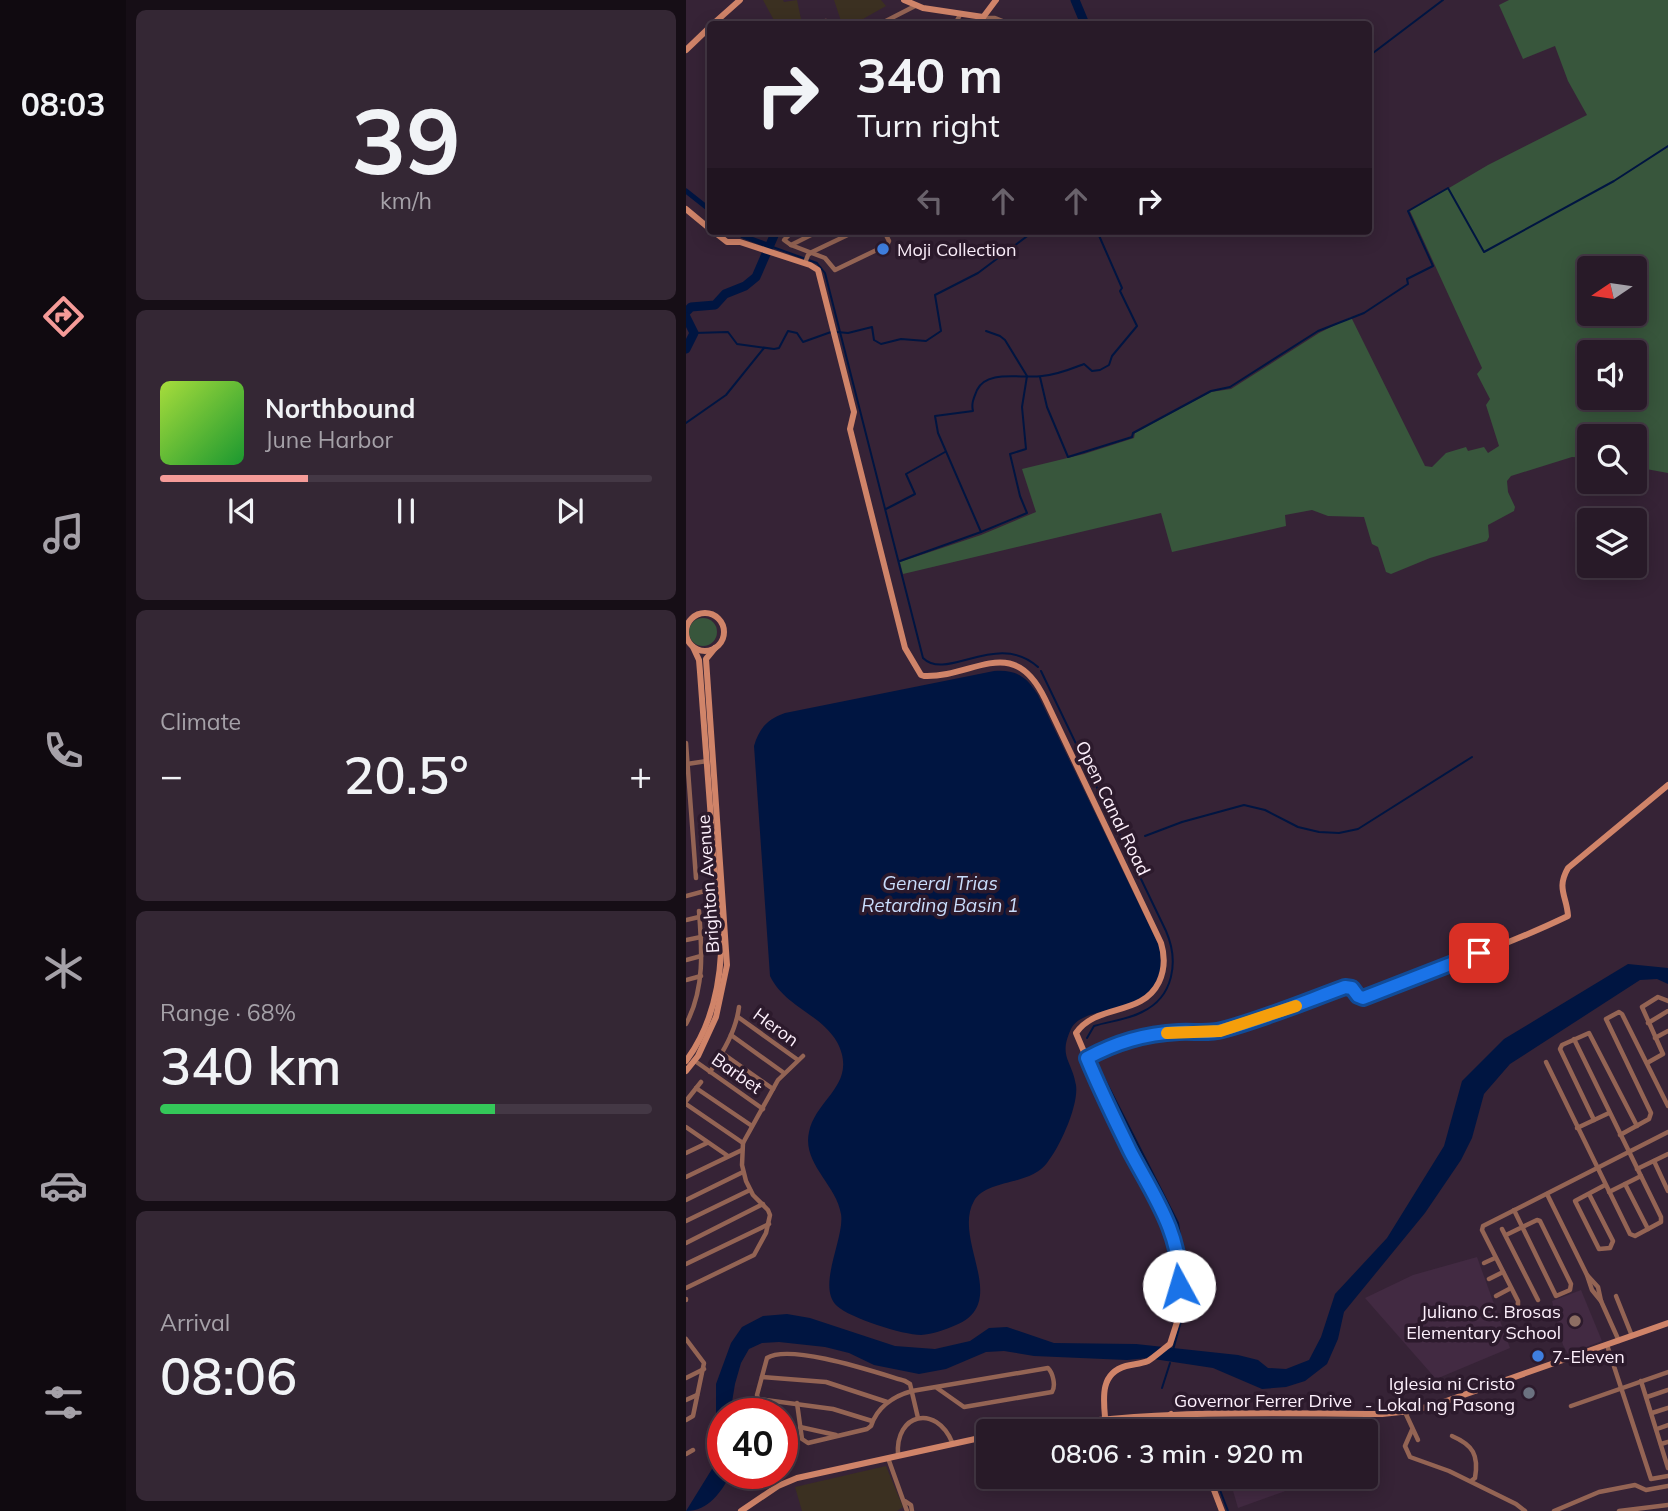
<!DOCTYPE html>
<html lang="en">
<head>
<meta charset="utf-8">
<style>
	body { margin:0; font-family:Mulish,sans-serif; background:#342734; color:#f1f3f6; height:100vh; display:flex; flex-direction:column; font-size:26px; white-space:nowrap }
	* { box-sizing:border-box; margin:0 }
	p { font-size:23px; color:#a5a1a8 }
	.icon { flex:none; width:38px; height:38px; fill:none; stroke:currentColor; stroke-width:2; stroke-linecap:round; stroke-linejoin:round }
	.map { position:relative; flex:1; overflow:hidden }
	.panel { display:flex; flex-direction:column; gap:10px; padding:10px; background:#160e16; width:560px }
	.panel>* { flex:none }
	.banner { position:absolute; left:21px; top:21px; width:665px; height:214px; border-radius:7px; box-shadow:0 4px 18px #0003,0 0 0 2px #443845; background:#281a28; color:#f1f3f6; overflow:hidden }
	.needle { width:46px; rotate:257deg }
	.controls { position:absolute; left:891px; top:256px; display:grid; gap:14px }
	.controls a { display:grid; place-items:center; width:70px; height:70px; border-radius:7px; background:#281a28; box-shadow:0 4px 18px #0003,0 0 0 2px #443845; font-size:35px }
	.speed { position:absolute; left:21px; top:1398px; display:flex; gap:14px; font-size:35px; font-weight:700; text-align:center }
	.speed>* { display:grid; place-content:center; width:91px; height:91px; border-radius:50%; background:#281a28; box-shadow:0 4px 18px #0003,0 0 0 2px #443845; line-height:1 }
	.speed .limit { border:10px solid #d22; background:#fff; color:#111 }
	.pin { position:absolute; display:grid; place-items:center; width:60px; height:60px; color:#fff; margin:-30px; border-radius:14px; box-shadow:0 4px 10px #0006 }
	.me { position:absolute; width:77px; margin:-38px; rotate:354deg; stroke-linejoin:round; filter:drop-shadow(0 0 5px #0008) }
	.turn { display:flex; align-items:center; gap:24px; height:147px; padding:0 35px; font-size:32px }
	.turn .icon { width:91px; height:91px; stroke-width:2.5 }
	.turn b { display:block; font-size:49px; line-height:60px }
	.lanes { display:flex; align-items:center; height:66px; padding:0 35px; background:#0003; justify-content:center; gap:35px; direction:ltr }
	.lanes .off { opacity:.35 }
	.big { font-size:52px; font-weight:600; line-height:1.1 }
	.panel .card { flex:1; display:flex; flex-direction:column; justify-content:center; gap:10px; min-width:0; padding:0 24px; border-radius:10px; background:#342734 }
	.panel .dial { align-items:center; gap:0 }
	.dial b { font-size:91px; line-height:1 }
	.song { display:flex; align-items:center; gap:21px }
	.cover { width:84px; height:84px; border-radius:10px; background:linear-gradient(135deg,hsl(80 70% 55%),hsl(130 70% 35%)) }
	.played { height:7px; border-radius:4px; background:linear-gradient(90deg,#f59b98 30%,#443845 30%) }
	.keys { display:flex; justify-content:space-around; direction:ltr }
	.heat { display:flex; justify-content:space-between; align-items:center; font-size:38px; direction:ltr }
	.charge { height:10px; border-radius:5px; background:linear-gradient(90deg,#34c759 68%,#443845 0) }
	.trip { position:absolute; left:290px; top:1419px; width:402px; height:70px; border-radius:7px; background:#281a28; box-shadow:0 4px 18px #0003,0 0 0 2px #443845; font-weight:600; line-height:70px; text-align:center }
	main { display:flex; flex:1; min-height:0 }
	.dock { display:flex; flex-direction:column; width:126px; justify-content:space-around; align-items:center; background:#100a10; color:#a5a1a8 }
	.dock .icon { width:49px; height:49px }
	.dock .on { color:#f59b98 }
	.dock b { font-size:32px; color:#f1f3f6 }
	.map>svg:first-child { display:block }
	.commercial { fill:#3b3021 }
	.built { fill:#422a42 }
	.green { fill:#38563c; fill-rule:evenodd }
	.water { fill:#001541 }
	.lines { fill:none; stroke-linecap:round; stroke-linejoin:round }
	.stream { stroke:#001541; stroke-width:2 }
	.canal { stroke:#001541; stroke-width:5 }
	.river { stroke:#001541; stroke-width:9 }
	.street { stroke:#946454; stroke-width:4.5 }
	.secondary { stroke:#d08469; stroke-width:6 }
	.route-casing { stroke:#114b97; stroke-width:18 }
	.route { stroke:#1a73e8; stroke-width:12 }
	.slow { stroke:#f59e0b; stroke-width:12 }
	.shop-dot { fill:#3f7fe0; stroke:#2c1a2c; stroke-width:2.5 }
	.education-dot { fill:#8d6e63; stroke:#2c1a2c; stroke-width:2.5 }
	.worship-dot { fill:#6b7280; stroke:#2c1a2c; stroke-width:2.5 }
	.labels { text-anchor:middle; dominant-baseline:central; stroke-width:7; stroke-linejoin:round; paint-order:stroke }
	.poi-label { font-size:18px; fill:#fdf0fc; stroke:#2c1a2c; text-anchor:start }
	.street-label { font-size:18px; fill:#fdf0fc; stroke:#2c1a2c }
	.water-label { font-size:19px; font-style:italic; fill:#c9ddfc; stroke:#2c1a2c }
</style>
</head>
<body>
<main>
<nav class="dock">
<b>08:03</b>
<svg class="icon on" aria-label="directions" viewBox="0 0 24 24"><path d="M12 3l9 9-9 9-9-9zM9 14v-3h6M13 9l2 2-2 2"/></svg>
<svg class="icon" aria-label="music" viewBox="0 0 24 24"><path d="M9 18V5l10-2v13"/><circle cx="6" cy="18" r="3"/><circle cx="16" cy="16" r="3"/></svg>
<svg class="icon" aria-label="phone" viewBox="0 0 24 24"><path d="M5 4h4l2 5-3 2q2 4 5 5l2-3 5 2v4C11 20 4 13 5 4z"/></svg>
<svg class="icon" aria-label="climate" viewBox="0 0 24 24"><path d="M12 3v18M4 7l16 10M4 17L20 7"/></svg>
<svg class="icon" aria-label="car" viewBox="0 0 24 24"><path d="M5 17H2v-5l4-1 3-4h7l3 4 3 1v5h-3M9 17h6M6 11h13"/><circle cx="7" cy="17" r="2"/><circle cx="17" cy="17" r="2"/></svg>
<svg class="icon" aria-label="filters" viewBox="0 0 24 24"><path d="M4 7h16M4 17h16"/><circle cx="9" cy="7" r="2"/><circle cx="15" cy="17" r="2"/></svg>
</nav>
<section class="panel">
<div class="card dial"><b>39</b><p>km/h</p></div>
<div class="card">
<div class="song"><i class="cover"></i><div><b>Northbound</b><p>June Harbor</p></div></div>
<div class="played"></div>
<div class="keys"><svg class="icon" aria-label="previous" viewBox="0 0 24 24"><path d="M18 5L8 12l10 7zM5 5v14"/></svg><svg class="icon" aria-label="pause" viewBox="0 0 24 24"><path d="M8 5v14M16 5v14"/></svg><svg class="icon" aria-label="next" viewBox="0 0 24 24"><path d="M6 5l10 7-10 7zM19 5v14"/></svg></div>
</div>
<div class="card"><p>Climate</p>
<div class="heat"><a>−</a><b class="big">20.5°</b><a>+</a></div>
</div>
<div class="card"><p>Range · 68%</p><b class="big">340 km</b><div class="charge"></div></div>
<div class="card"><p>Arrival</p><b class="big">08:06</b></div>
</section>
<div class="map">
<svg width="982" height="1511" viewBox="0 0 982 1511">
	<rect width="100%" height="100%" fill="#362336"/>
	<g class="commercial">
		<polygon points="77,0 97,0 98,2 111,0 115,19 106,24 90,24"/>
		<polygon points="148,0 195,0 200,6 168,24 156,24"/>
		<polygon points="200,1466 217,1507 211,1511 116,1511 109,1487"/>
	</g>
	<g class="built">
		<polygon points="791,1257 824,1348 750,1379 679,1298 727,1275"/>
		<polygon points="895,1290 916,1341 882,1354 877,1345 866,1301"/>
		<polygon points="526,1419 591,1419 594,1431 530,1431"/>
		<polygon points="543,1477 606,1477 608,1488 552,1508"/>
	</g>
	<g class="green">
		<path d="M823,0H982V473L949,467L948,436H903V458L886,457L825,476L821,481L822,492L829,507L828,511L802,525L803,537L801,541L744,558L705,574L700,572L692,547L686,544L678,517L642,516L626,510L599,515L600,526L486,552L475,513L217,574L214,562L295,535L350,512L336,469L398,454L448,438L449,433L525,392L545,389L633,333L665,317L739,466L746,467L760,453L780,447L782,451L798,447L802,453L813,446L800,405L804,399L791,374L796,368L724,211L802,165L901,115L882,81L869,46L837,59L813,5ZM903,268H948V313H903ZM903,352H948V397H903Z"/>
		<circle cx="17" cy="632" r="14"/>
	</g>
	<g class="water">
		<path d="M308,671C330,669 341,677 352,695L473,946C488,1024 400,998 385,1029C372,1057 386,1060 390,1085C393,1105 374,1147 361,1163C344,1186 300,1179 288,1201C266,1240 325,1302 270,1325C259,1330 247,1334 235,1335C217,1335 164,1318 151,1306C130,1287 159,1238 155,1214C150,1184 116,1164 123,1132C130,1098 173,1084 151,1042C135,1014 98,1006 84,976L68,746C73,729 81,719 99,713Z"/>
		<path d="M942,964L982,968V984L971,979L954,980L824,1064L798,1094L786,1138L775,1160L739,1213L658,1312L652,1339L641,1364L619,1381L600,1387L576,1389L527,1368L461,1358L441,1360L348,1356L318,1351L300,1352L260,1369L233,1374L188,1365L163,1353L139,1347L93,1342L76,1343L63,1349L55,1363L49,1384L44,1414H37V1474H45C35,1492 23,1511 0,1511L34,1456L30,1415V1384L45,1343L56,1327L77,1316L101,1314L124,1318L209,1346L249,1349L284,1341L303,1328L321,1327L368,1343L450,1344L552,1355L572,1360L582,1368L600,1369L623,1360L635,1337L649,1294L701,1238L758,1146L776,1081L818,1039Z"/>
	</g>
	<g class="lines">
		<g class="stream">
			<polyline points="682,54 687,53 757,0"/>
			<path d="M84,246L131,263L139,273L237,658C261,682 311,630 352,667"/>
			<polyline points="151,332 162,333 186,327 188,340 195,344 215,339 240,341 255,331 249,295 292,273 348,231"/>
			<polyline points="8,333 42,332 51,344 88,349 93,348 102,331 111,333 117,342 145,332"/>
			<polyline points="354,377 361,407 382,457 446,437 447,433 525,391 544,387 632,331 678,313 722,284 721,279 747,266 722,211 762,188 798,252 928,181 982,146"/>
			<polyline points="0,423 40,395 78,348"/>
			<polyline points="200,509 229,494 220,474 259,452"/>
			<path d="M295,532L252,433L249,416L287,411C285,403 288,398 291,390C301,369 335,379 356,376C371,375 385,369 398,364L406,371L414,370L423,365L426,356L451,326L434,291L436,288L411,231"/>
			<polyline points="214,561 295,532 341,513 334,496 324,454 340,449 336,407 341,376 319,340 314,336 300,331"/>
			<path d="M355,671L480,931C493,961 488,997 456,1012C441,1020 424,1021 408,1026L401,1038"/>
			<polyline points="459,836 496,822 558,805 579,810 612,827 633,832 653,833 672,829 786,757"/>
			<polyline points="413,1068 492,1223 500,1273"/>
			<polyline points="487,1350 498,1310"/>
			<polyline points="476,1388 484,1363"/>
			<polyline points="492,1419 503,1432"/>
			<polyline points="529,1477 542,1511"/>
		</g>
		<g class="canal">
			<polyline points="0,191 24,210"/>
			<polyline points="51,231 57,236 84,246"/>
		</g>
		<g class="river">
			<polyline points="389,0 399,24"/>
			<polyline points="0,312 5,307 29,305 39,294 59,286 70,277 90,231"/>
			<polyline points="0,317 8,333 0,349"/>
		</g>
		<g class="street">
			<polyline points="298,18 309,18 324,24"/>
			<polyline points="129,24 140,21 141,24"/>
			<polyline points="194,24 229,6"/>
			<polyline points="269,24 274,15"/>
			<polyline points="133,231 105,245 139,258 149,270 201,245 203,241 198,231"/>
			<polyline points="105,245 98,240 107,231"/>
			<polyline points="119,263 122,255 126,252 170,231"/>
			<polyline points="0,743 10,878"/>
			<polyline points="1,764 21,761"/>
			<polyline points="0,896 30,888"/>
			<polyline points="0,920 13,917"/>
			<polyline points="0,940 15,937"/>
			<polyline points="0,960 15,956"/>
			<polyline points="0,980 15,976"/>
			<polyline points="52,1017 112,1060"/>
			<polyline points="962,1023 982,1011"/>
			<path d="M0,1024C19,989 16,949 13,911"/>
			<polyline points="45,1035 98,1073"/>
			<polyline points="969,1038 982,1031"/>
			<polyline points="36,1053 87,1089"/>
			<polyline points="9,1061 77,1109"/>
			<polyline points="860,1062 944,1234 949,1236 975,1222 975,1217 888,1039"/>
			<polyline points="961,1063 977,1054 956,1007 972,997 982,1001"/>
			<path d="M24,1072C37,1052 50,1031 53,1007"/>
			<polyline points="10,1088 66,1126"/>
			<polyline points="0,1101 15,1082"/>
			<polyline points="0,1104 57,1143"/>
			<polyline points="908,1120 874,1049 876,1045 903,1033 951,1126"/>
			<polyline points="0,1127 42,1156"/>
			<polyline points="891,1128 923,1113"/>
			<polyline points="934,1135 963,1119 965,1113 920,1019 933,1012 936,1014 982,1106"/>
			<polyline points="0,1153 21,1143"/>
			<polyline points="968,1161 982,1191"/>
			<polyline points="951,1169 982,1154"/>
			<polyline points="0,1177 56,1150"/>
			<polyline points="939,1184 962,1229"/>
			<polyline points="923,1192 955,1176"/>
			<polyline points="861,1194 901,1275 906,1290 915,1301"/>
			<polyline points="903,1194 927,1241 924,1248 913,1249 889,1201 919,1185"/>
			<polyline points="0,1200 57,1172"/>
			<polyline points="0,1221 64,1190"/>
			<polyline points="816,1229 852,1300"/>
			<polyline points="820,1235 851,1220 854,1221 885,1284 884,1290 870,1296 828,1210"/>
			<polyline points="0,1243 77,1204"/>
			<polyline points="798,1263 809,1258"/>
			<polyline points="0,1264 83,1224"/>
			<polyline points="901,1275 912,1287 915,1301 933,1341"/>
			<polyline points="803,1279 817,1272"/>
			<polyline points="0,1288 68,1255 80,1233 84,1215 82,1210 67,1195 60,1181 56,1165 57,1143 92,1080 117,1056"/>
			<polyline points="810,1296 825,1288"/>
			<polyline points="930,1296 946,1336"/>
			<polyline points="0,1299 0,1300"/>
			<polyline points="820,1310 832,1305 832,1301 796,1230 797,1226 982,1132"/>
			<polyline points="0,1339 18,1363 7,1416 0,1420"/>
			<polyline points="921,1345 965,1479 982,1476"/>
			<polyline points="76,1377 140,1382 201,1402"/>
			<polyline points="0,1378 18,1369"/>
			<polyline points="955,1381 982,1468"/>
			<polyline points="961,1397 982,1390"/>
			<polyline points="0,1400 11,1395"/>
			<path d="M111,1403L116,1439L122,1443L181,1429L185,1426C191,1407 208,1396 226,1391L362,1368C367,1373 370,1386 366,1392L278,1407L251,1388"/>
			<polyline points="885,1406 982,1372"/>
			<polyline points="719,1412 732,1440"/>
			<polyline points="966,1413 982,1408"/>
			<path d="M186,1421L147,1409L72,1399L71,1395L81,1358C104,1343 192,1373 219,1381L224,1384L232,1418"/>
			<polyline points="114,1427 150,1435"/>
			<polyline points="971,1429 982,1425"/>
			<polyline points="726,1430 719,1446 724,1457 763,1471 830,1504 839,1511"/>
			<path d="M766,1436C787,1445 793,1455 789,1478L785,1481"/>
			<polyline points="975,1444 982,1442"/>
			<polyline points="0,1454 7,1450"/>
			<path d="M212,1455C209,1413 250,1404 266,1442"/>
			<polyline points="202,1458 221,1511"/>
			<polyline points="219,1501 225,1505 226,1511"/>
			<polyline points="868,1511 913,1492 949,1485 960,1490 982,1486"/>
			<polyline points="933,1511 982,1505"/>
		</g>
		<g class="secondary">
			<polyline points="218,0 237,8 297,17"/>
			<polyline points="27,24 54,0"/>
			<polyline points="292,24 310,0"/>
			<polyline points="0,50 24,27"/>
			<polyline points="0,209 24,229"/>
			<path d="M27,231L41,242H54L124,265L132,270L168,412L164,429L219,648L235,675L238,676C288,678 327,632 359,699L475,943C479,956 479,969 473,982C456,1017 411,1003 390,1033L421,1106L482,1223L488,1243L493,1280V1316L484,1344C480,1347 466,1359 462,1361C455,1364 447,1364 440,1366C415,1373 417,1396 419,1417"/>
			<circle cx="19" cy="632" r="19"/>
			<path d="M401,1058C429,1043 460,1033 493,1032C507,1031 522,1034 536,1030C578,1019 618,1002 659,987L666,988L672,996L677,998C745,971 815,948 882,916C881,896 870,889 882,868L982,785"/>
			<path d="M0,1061C23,1030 33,992 35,953L14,672L13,660L7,647"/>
			<polyline points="0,1071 12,1056 30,1017 41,965 20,659 29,648"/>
			<polyline points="485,1414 496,1432"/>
			<path d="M325,1432C449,1409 571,1413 696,1414L724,1411L749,1405L982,1323"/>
			<polyline points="523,1477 536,1511"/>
			<polyline points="55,1511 92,1486 111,1478 303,1436"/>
		</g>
	</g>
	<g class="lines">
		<g class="route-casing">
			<path id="route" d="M493,1286C497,1236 466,1193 444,1151C429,1120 414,1090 401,1058C431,1042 458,1034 493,1032C507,1031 522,1034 536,1030C578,1019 618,1002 659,987L666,988L672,996L677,998L793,953"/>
		</g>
		<use href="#route" class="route"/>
		<polyline class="slow" points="481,1033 534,1031 610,1006"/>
	</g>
	<g class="shop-dot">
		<circle cx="197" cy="249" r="7"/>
		<circle cx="852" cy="1356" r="7"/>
	</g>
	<circle class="education-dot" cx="889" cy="1321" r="7"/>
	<circle class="worship-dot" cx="843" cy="1393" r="7"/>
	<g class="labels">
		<g class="poi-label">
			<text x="211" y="249">Moji Collection</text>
			<text x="875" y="1311" text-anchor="end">Juliano C. Brosas<tspan x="875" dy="21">Elementary School</tspan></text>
			<text x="866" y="1356">7-Eleven</text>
			<text x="829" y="1383" text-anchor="end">Iglesia ni Cristo<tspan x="829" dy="21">- Lokal ng Pasong</tspan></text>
		</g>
		<g class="street-label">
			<text transform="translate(427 808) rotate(64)">Open Canal Road</text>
			<text transform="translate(22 884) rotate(-94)">Brighton Avenue</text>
			<text transform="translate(90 1027) rotate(36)">Heron</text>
			<text transform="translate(51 1073) rotate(35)">Barbet</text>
			<text x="577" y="1400">Governor Ferrer Drive</text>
		</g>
		<g class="water-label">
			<text x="254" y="883">General Trias<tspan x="254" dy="22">Retarding Basin 1</tspan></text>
		</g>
	</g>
</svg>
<div class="controls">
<a><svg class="needle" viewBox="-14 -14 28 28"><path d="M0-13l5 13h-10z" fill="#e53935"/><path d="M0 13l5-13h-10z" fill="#a5a1a8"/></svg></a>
<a><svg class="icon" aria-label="sound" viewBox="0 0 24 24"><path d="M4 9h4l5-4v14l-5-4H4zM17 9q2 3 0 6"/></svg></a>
<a><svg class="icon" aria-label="search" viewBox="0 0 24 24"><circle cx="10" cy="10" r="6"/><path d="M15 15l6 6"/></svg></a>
<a><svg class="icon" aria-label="layers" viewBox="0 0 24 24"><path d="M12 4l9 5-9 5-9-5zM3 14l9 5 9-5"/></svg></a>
</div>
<div class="speed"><div class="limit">40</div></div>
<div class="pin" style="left:793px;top:953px;background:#d93025"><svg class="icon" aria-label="arrive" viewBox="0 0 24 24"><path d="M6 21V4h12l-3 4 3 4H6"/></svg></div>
<svg class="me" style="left:493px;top:1286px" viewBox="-20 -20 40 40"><circle r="19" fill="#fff"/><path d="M0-13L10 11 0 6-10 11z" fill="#1a73e8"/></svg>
<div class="trip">08:06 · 3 min · 920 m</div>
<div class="banner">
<div class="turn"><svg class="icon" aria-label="right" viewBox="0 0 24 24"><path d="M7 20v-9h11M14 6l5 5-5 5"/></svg><div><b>340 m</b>Turn right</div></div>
<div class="lanes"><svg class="icon off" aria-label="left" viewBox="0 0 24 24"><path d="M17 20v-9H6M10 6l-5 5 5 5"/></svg><svg class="icon off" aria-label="ahead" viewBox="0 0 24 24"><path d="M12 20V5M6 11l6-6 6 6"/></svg><svg class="icon off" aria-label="ahead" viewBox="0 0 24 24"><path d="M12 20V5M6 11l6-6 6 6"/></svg><svg class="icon" aria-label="right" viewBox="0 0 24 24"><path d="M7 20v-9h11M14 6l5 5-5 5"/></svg></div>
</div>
</div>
</main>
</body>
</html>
